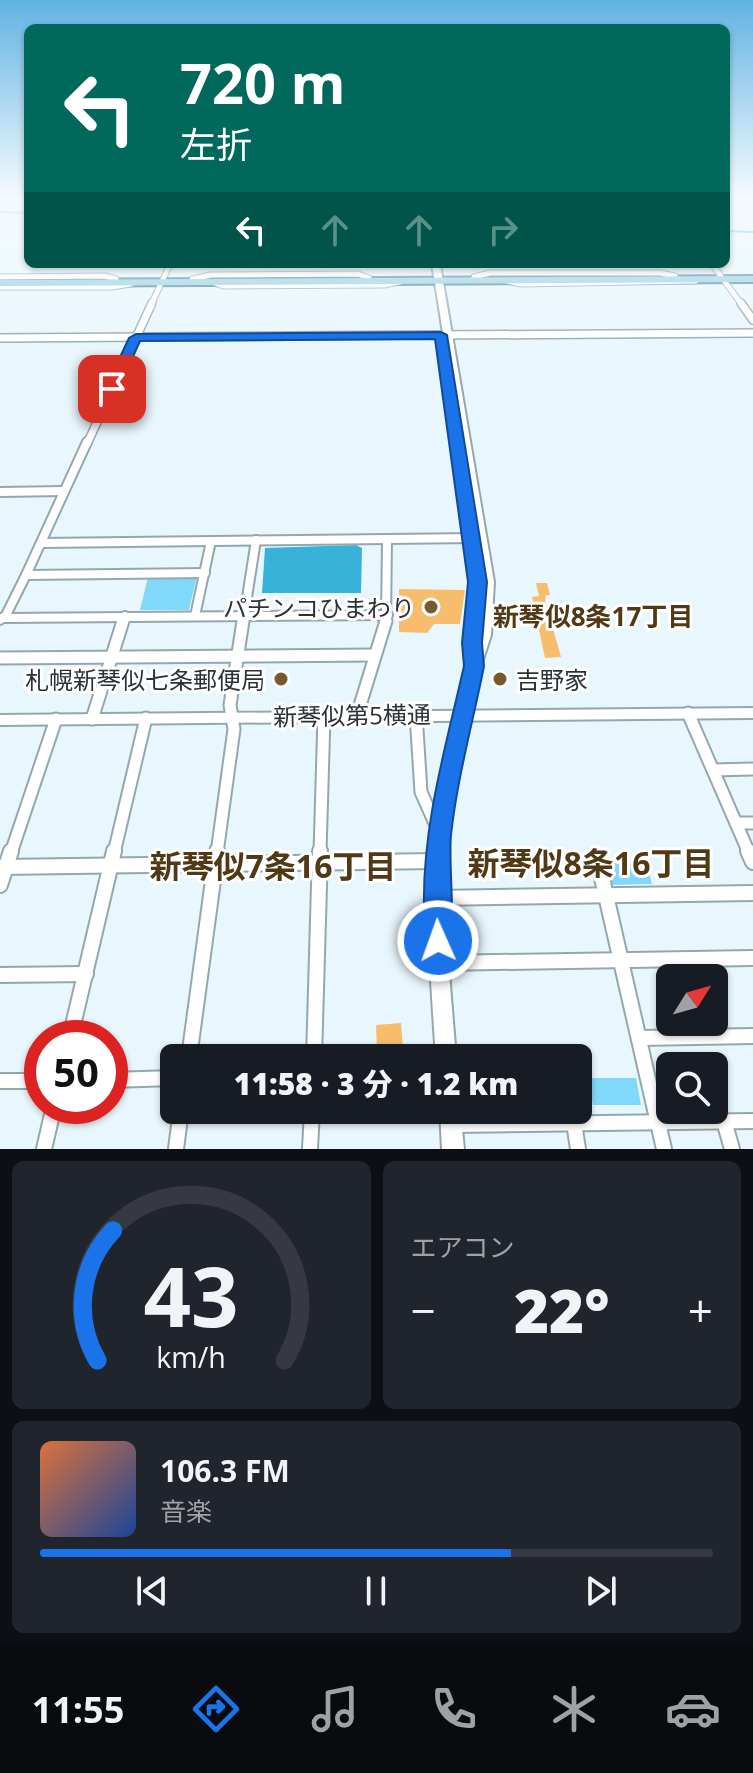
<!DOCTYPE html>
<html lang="ja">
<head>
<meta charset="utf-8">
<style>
	body { margin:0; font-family:"Open Sans","Noto Sans JP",sans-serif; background:#20242c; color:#f1f3f6; height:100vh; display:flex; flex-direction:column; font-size:30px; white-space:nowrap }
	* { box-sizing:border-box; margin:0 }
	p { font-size:26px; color:#9ea1a6 }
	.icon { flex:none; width:44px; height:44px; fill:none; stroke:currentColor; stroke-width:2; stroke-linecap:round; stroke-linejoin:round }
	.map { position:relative; height:1149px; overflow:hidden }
	.drawer { display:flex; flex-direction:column; gap:12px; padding:12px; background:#0d0f14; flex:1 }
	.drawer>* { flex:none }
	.top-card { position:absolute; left:24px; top:24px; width:706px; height:244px; border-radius:12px; box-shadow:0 2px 6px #0004; background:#00695c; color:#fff; overflow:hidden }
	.needle { width:52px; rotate:53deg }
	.tools { position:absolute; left:656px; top:964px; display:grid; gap:16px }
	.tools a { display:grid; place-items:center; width:72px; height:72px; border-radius:12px; background:#171b24; box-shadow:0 2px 6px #0004; font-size:40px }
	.speed { position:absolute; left:24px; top:1020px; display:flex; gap:16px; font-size:40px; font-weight:700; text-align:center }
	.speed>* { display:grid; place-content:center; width:104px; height:104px; border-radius:50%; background:#171b24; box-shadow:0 2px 6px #0004; line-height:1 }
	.speed .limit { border:12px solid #d22; background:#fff; color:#111 }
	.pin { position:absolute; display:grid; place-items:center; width:68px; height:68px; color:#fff; margin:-34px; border-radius:16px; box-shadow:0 4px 12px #0006 }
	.me { position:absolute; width:88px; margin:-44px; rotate:358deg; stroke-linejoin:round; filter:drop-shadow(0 0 6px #0008) }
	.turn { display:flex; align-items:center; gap:28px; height:168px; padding:0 24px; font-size:36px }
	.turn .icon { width:104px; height:104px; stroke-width:2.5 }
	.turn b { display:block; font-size:56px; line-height:68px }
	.lanes { display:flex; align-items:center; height:76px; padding:0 24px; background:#0003; justify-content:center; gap:40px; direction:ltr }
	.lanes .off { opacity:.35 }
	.big { font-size:60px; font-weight:800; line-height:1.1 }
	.drawer .tile { flex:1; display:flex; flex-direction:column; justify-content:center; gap:12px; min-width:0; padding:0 28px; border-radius:12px; background:#20242c }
	.drawer .dial { align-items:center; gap:0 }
	.dial svg { height:208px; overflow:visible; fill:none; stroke:#363941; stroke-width:7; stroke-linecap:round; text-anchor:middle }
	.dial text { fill:#f1f3f6; stroke:none }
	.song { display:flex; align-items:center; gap:24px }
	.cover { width:96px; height:96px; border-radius:12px; background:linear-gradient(135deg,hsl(20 70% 55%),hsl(220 70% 35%)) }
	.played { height:8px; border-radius:4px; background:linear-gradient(90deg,#1a73e8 70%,#363941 70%) }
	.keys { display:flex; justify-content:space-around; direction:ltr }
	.heat { display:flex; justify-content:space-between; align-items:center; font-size:44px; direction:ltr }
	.drawer .tiles { flex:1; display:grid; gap:12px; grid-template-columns:1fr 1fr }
	.tile:last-child { grid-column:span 2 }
	.trip { position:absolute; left:160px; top:1044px; width:432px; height:80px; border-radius:12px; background:#171b24; box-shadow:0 2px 6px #0004; font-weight:800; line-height:80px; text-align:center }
	.tab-bar { display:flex; height:128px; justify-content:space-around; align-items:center; background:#090b0e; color:#9ea1a6 }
	.tab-bar .icon { width:56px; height:56px }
	.tab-bar .on { color:#1a73e8 }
	.tab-bar b { font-size:36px; color:#f1f3f6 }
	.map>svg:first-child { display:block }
	.green { fill:#80d9f9 }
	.water { fill:#38b2d9 }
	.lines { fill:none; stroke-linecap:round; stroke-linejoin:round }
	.stream { stroke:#38b2d9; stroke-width:2 }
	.building { fill:#f7bd6d }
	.minor-far4-casing { stroke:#95a7ae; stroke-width:7 }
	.minor-far3-casing { stroke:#95a7ae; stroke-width:10 }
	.minor-far2-casing { stroke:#95a7ae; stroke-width:12 }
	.minor-far1-casing { stroke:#95a7ae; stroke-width:15 }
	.minor-casing { stroke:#95a7ae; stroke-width:18 }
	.tertiary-casing { stroke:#95a7ae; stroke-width:4 }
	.secondary-casing { stroke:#95a7ae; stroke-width:4 }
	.primary-casing { stroke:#3b7e95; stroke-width:4 }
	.minor-far4 { stroke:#fff; stroke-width:5 }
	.minor-far3 { stroke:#fff; stroke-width:7 }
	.minor-far2 { stroke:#fff; stroke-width:8 }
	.minor-far1 { stroke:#fff; stroke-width:11 }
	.minor { stroke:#fff; stroke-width:14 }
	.tertiary { fill:#fff; fill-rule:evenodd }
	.secondary { fill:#fff; fill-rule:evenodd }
	.primary { fill:#8ecade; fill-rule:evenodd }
	.route { fill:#1a73e8; stroke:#114b97; stroke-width:2 }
	.poi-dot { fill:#78592e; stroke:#fff; stroke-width:3 }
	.labels { text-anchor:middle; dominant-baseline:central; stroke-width:6; stroke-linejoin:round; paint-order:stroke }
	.poi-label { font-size:24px; fill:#2b3235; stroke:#fff; text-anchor:end }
	.street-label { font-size:24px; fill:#2b3235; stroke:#fff }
	.neighbourhood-label { font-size:26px; font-weight:bold; fill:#513916; stroke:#fff }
	.near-neighbourhood-label { font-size:32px; font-weight:bold; fill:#513916; stroke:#fff }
</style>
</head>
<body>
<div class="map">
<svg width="753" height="1149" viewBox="0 0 753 1149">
	<rect width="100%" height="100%" fill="#e8f7fd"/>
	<g class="green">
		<polygon points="197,576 189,610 140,610 148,577"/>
		<polygon points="646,862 652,884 610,885 604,863"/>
		<polygon points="588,1078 636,1078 641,1105 593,1105"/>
	</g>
	<polygon class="water" points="356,545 362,548 361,593 262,593 265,548"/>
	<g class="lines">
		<g class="stream">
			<polyline points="0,212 28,213"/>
			<polyline points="726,231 753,232"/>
		</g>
	</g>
	<g class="building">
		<polygon points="536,583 547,583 550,595 546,595 545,600 561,657 545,658 532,597 539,596"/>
		<polygon points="399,589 465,590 460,624 434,624 427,633 399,632"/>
		<polygon points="401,1023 403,1049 377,1050 376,1025"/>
	</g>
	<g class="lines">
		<g class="minor-far4-casing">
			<g id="minor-far4">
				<polyline points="712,264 742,305"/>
				<polyline points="0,277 105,276 116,279"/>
				<polyline points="474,277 490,273 660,273 675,276"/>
				<polyline points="192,279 211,275 358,274 369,278"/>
				<polyline points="507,281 520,284 696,281"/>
				<polyline points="212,282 223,286 384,285 400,282"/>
				<polyline points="0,287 112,287 131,284"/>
				<polyline points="151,305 170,264"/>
			</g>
		</g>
		<g class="minor-far3-casing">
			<g id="minor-far3">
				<polyline points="741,303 753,320"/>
				<polyline points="0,338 753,333"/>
				<polyline points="87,444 152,303"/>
			</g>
		</g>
		<g class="minor-far2-casing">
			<g id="minor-far2">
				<polyline points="0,492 64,491"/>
				<polyline points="41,543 477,538"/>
				<polyline points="26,575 205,573"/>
				<polyline points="195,616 211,541"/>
				<polyline points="4,618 388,615"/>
				<polyline points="0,620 6,615 26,575 87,442"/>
				<polyline points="123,623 125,616"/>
				<polyline points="243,623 256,540"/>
				<polyline points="386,623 387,539"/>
			</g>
		</g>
		<g class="minor-far1-casing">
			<g id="minor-far1">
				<polyline points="0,658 375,655"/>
				<polyline points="688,713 749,853"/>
				<polyline points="416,714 421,792 438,830"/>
				<polyline points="357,715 386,621"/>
				<polyline points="92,719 123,621"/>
				<polyline points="713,770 753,769"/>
				<polyline points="736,823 753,823"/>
				<polyline points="11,853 56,719"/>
				<polyline points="114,853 146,718"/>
				<polyline points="217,853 234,729 230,705 243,621"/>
				<polyline points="320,853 324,716"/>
			</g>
		</g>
		<g class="minor-casing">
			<g id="minor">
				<polyline points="748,851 753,862"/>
				<polyline points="599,865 664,1149"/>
				<polyline points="0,867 437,861"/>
				<polyline points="0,885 11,851"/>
				<polyline points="436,898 753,893"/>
				<polyline points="439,963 753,958"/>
				<polyline points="0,975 86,974"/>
				<polyline points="70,1038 114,851"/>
				<polyline points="639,1038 753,1036"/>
				<polyline points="189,1058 217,851"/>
				<polyline points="314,1058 320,851"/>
				<polyline points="110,1080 174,1078"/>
				<polyline points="0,1081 42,1081"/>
				<polyline points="724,1121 732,1149"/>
				<polyline points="574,1123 578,1149"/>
				<polyline points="451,1125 753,1121"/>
				<polyline points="44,1149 54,1106"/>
				<polyline points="176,1149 181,1110"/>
				<polyline points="310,1149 312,1110"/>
			</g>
		</g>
		<g class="tertiary-casing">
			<polygon id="tertiary" points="753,708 753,718 0,725 0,715"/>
		</g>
		<g class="secondary-casing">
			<g id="secondary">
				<path d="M432,264H440L494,582L491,635L481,666L447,833C442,908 450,983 456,1058H436C431,983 425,908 431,833L468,664L465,643L471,582L451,436L453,434H459Z"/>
				<polygon points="440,1110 460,1110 464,1149 442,1149"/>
			</g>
		</g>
		<g class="primary-casing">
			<polygon id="primary" points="753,276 753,282 0,286 0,280"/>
		</g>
		<use href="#minor-far4" class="minor-far4"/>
		<use href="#minor-far3" class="minor-far3"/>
		<use href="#minor-far2" class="minor-far2"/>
		<use href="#minor-far1" class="minor-far1"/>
		<use href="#minor" class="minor"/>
		<use href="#tertiary" class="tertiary"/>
		<use href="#secondary" class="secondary"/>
		<use href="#primary" class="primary"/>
	</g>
	<linearGradient id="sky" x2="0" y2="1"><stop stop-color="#61b3e2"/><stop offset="0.55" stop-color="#f5fbfe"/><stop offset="1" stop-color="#f5fbfe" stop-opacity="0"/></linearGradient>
	<rect width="753" height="357" fill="url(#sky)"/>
	<path class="route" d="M441,332L447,335L487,582L482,643L484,666C473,722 457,779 451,835C448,864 457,930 448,951L438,955L429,951C423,937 424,923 424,909C422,826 446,746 464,666L462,643L468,582L435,339L140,341L117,392L105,389L129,338L136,334Z"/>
	<g class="poi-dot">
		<circle cx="431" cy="607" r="8"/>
		<circle cx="281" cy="679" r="8"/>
		<circle cx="500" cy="679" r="8"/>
	</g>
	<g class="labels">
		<g class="poi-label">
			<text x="415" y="607">パチンコひまわり</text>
			<text x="265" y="679">札幌新琴似七条郵便局</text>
			<text x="516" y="679" text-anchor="start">吉野家</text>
		</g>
		<g class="street-label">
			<text transform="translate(352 715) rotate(-1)">新琴似第5横通</text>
		</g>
		<g class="neighbourhood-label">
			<text x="593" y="616">新琴似8条17丁目</text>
		</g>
		<g class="near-neighbourhood-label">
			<text x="591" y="862">新琴似8条16丁目</text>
			<text x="273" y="865">新琴似7条16丁目</text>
		</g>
	</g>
</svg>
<div class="tools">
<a><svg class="needle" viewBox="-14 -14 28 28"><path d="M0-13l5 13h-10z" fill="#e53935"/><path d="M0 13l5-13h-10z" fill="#9ea1a6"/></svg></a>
<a><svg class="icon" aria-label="search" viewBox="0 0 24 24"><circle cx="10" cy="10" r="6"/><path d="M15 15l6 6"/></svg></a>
</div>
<div class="speed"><div class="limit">50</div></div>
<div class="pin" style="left:112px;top:389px;background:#d93025"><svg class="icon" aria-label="arrive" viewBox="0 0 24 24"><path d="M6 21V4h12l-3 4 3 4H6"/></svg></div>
<svg class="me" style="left:438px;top:941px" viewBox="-20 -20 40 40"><circle r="17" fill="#1a73e8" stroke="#fff" stroke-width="3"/><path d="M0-11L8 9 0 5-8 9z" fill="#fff"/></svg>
<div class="trip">11:58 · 3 分 · 1.2 km</div>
<div class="top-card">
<div class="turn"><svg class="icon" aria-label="left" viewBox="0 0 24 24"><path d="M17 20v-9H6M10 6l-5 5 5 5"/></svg><div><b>720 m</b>左折</div></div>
<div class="lanes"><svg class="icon" aria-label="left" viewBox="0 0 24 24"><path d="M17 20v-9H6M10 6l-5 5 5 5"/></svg><svg class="icon off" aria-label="ahead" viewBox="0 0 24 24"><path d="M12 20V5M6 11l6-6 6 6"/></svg><svg class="icon off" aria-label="ahead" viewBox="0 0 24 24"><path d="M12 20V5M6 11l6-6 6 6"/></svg><svg class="icon off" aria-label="right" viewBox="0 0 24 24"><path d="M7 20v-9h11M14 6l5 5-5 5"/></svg></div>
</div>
</div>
<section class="drawer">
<div class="tiles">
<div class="tile dial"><svg viewBox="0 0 100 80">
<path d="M14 69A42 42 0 1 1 86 69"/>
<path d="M14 69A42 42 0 0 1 20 19" stroke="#1a73e8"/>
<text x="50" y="56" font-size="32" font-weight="700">43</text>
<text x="50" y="72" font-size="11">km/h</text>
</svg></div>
<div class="tile"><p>エアコン</p>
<div class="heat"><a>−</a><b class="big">22°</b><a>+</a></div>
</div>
<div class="tile">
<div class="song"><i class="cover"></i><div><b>106.3 FM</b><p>音楽</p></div></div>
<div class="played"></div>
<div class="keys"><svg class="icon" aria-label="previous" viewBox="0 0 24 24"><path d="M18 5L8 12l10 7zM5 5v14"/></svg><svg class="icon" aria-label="pause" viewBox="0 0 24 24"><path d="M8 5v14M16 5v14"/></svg><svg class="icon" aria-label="next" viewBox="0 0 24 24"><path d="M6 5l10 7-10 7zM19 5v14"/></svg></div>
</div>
</div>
</section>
<nav class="tab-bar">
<b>11:55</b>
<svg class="icon on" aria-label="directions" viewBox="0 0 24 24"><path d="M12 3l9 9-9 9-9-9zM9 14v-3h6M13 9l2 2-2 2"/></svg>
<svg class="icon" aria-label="music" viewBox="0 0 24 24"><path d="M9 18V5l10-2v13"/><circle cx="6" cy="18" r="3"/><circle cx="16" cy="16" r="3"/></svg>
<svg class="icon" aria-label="phone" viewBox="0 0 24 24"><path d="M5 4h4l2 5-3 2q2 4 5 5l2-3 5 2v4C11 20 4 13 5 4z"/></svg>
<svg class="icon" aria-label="climate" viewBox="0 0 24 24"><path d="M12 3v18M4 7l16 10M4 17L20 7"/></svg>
<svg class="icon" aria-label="car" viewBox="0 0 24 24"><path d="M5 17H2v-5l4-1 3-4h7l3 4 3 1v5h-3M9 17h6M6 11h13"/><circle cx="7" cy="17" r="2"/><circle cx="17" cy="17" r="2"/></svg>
</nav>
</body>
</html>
